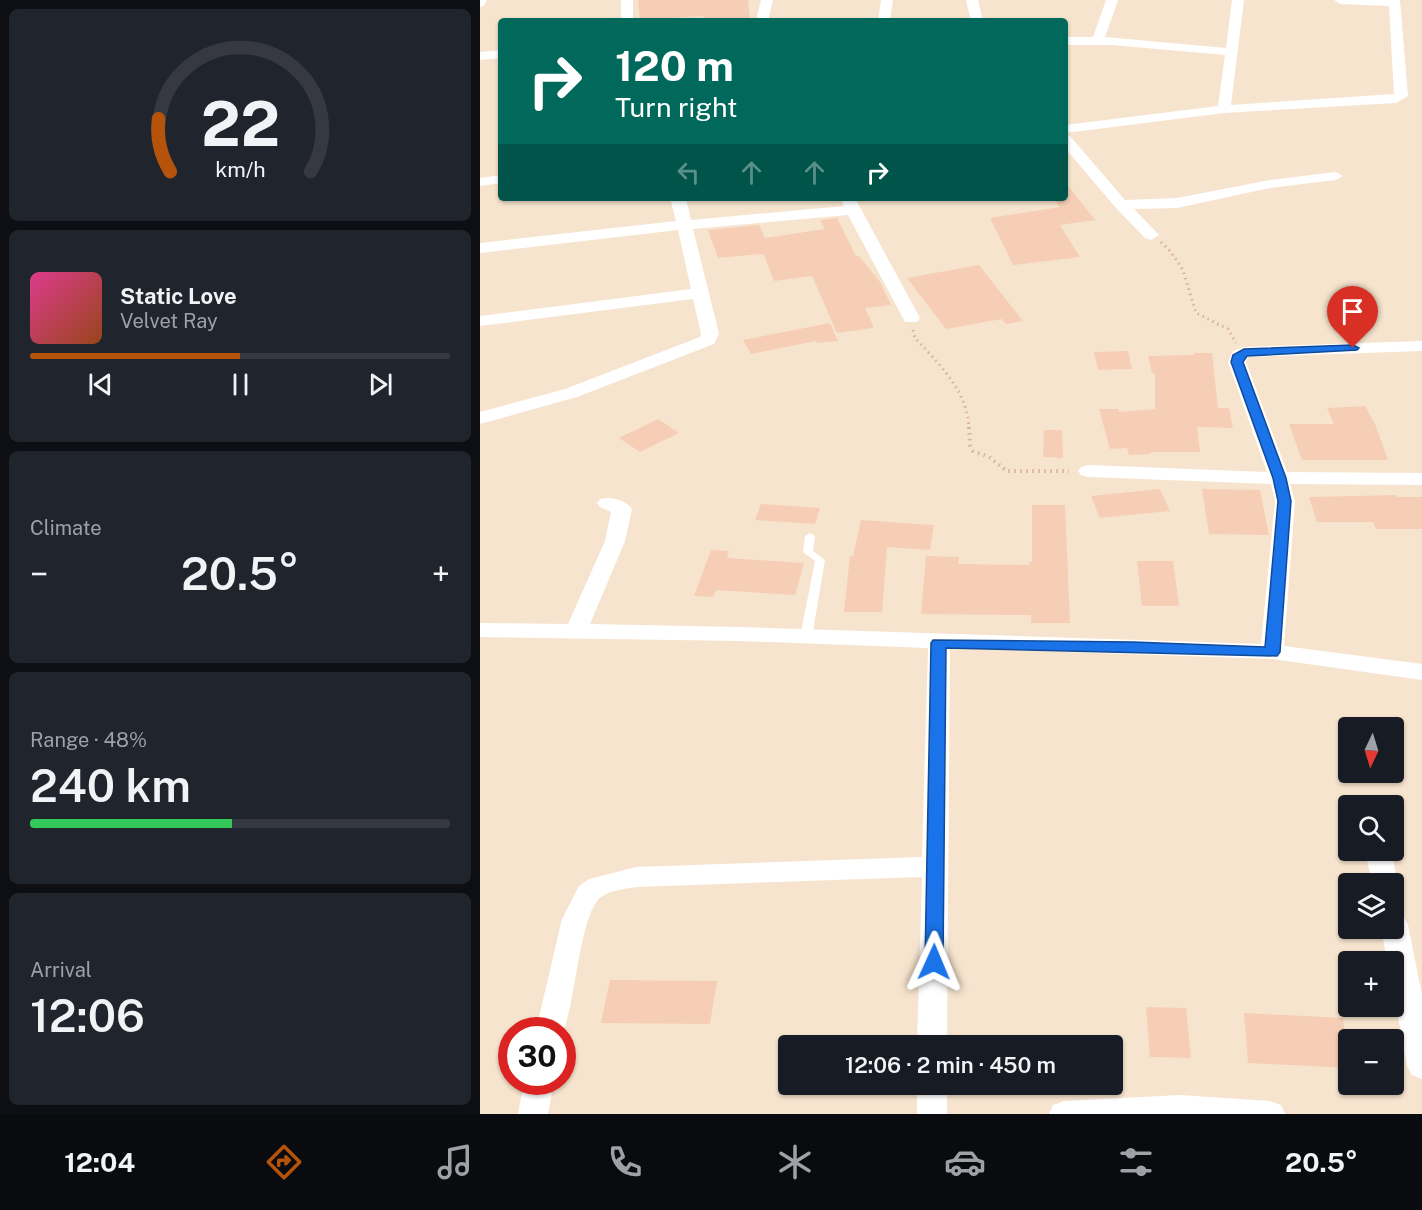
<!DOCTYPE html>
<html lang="en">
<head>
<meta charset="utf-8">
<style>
	body { margin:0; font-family:"Public Sans",sans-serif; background:#20242c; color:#f1f3f6; height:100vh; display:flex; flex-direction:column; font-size:22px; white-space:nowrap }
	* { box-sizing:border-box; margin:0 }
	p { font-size:20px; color:#9ea1a6 }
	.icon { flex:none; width:33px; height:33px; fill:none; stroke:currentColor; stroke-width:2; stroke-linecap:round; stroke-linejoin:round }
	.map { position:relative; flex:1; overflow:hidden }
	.side { display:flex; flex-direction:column; gap:9px; padding:9px; background:#0d0f14; width:480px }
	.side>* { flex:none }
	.hud { position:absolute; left:18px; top:18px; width:570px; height:183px; border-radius:6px; box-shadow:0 2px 4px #0004; background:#00695c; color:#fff; overflow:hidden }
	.needle { width:39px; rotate:184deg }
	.fabs { position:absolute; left:858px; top:717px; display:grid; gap:12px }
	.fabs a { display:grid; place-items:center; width:66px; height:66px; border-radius:6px; background:#171b24; box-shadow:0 2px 4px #0004; font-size:30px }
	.speed { position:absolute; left:18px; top:1017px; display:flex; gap:12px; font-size:30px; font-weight:700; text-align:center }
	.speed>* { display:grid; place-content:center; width:78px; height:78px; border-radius:50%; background:#171b24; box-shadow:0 2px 4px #0004; line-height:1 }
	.speed .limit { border:9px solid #d22; background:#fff; color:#111 }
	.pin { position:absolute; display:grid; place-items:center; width:51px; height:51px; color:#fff; margin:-62px -26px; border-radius:50% 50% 50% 0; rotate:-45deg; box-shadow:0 0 6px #0007 }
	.pin .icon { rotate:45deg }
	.me { position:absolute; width:66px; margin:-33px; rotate:1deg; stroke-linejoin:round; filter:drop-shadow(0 0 4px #0008) }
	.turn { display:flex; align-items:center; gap:21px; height:126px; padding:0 18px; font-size:27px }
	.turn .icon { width:78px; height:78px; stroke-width:2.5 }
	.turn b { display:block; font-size:42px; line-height:51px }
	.lanes { display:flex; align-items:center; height:57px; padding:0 18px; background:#0003; justify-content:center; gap:30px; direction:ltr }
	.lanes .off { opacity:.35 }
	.big { font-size:45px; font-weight:600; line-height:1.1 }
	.side .card { flex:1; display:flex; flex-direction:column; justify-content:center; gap:9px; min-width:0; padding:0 21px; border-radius:9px; background:#20242c }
	.side .dial { align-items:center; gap:0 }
	.dial svg { height:156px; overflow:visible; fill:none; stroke:#363941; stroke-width:7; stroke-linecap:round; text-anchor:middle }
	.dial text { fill:#f1f3f6; stroke:none }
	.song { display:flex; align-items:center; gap:18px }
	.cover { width:72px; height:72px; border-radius:9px; background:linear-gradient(135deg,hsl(330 70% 55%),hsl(20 70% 35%)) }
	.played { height:6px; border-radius:3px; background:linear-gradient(90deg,#b45309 50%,#363941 50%) }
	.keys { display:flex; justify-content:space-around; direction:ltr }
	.heat { display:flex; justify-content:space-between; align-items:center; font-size:33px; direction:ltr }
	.charge { height:9px; border-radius:4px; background:linear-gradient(90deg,#34c759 48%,#363941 0) }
	.trip { position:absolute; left:298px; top:1035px; width:345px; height:60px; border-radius:6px; background:#171b24; box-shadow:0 2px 4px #0004; font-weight:600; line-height:60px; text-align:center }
	.menu { display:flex; height:96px; justify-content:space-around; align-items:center; background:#090b0e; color:#9ea1a6 }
	.menu .icon { width:42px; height:42px }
	.menu .active { color:#b45309 }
	.menu b { font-size:27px; color:#f1f3f6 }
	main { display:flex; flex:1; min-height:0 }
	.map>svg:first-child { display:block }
	.residential { fill:#f7e4ce; fill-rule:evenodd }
	.building { fill:#f6ceb5 }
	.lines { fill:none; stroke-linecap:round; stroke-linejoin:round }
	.path-far1 { stroke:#dbb198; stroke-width:3; stroke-dasharray:1.5 4; stroke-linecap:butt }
	.path { stroke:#dbb198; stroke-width:4; stroke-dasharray:1.5 4.5; stroke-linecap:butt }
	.service { fill:#fff; fill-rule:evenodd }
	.minor { fill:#fff; fill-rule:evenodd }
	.route { fill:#1a73e8; stroke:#114b97; stroke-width:1.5 }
</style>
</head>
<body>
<main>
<section class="side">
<div class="card dial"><svg viewBox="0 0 100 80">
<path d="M14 69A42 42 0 1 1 86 69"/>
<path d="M14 69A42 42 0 0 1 8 42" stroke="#b45309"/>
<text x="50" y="56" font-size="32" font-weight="700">22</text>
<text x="50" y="72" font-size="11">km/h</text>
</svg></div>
<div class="card">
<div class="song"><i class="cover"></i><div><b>Static Love</b><p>Velvet Ray</p></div></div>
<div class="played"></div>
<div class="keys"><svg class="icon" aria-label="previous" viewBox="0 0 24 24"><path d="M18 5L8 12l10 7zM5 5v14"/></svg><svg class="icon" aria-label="pause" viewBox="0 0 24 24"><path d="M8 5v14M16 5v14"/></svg><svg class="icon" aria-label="next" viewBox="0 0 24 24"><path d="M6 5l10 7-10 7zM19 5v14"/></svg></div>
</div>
<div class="card"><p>Climate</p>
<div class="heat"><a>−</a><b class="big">20.5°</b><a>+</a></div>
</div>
<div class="card"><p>Range · 48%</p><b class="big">240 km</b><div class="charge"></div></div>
<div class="card"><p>Arrival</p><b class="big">12:06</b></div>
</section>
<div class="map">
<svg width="942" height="1114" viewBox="0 0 942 1114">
	<rect width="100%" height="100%" fill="#fef2e0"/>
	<path class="residential" d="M0,0H942V1114H0ZM21,21H585V198H21ZM868,728H914V772H868ZM868,806H914V850H868ZM868,884H914V928H868ZM868,962H914V1006H868ZM32,1030H82V1082H32ZM868,1040H914V1084H868ZM309,1046H633V1084H309Z"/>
	<g class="building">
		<polygon points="158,0 268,0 270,21 225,21 224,16 160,20"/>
		<polygon points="585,182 615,220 580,225 600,257 533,265 510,218 580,207 574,199 585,198"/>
		<polygon points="357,218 376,256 379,256 400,282 411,305 385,308 394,328 357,333 332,276 294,281 284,255 280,254 238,258 228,230 279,225 285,238 345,229 340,220"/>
		<polygon points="499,265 543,321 526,324 522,319 466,329 427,278"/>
		<polygon points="350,323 358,341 337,343 336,341 271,354 263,340"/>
		<polygon points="648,351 652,369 618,370 614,352"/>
		<polygon points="714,353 732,353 738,408 749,408 753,428 717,427 720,452 671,452 671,454 649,455 647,448 630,449 619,409 638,409 639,412 675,409 675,373 672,373 668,356 714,355"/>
		<polygon points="885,406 895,424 908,460 822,460 809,424 854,424 847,408"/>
		<polygon points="178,419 199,433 160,452 139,438"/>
		<polygon points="564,430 582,430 583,458 563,457"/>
		<polygon points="680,489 690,511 620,518 611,496"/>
		<polygon points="722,489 780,490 789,535 729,534"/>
		<polygon points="917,495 917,497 942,497 942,529 896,529 893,522 837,522 829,497"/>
		<polygon points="281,504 340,508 335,524 275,520"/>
		<polygon points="552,505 585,505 590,623 551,623 551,615 441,614 446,556 479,557 478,564 549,565 549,562 552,562"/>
		<polygon points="381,520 454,525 450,550 407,547 402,612 364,612 370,556 373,556"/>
		<polygon points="231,550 249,551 247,558 324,563 315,595 236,590 233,597 214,596"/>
		<polygon points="657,561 693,561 699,606 662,606"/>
		<polygon points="130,980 237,981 230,1024 121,1023"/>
		<polygon points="666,1007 706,1008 711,1058 670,1057"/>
		<polygon points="764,1013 863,1018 868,1068 768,1063"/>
	</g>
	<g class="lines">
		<g class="path-far1">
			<polyline points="681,242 691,252 703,270 716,313 748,329 756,343"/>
			<path d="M433,330L435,338C459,364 488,391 489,429"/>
		</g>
		<polyline class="path" points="489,427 490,445 493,451 509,457 527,471 589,471"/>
		<polygon class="service" points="330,533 335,536 333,551 345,560 332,637 326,641 320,637 335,561 323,552 325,536"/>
		<g class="minor">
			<polygon points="0,0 7,0 4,6 0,7"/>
			<rect x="141" y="0" width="12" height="21"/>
			<polygon points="281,0 293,0 288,21 276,21"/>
			<polygon points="401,0 413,0 410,21 398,21"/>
			<polygon points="486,0 498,0 503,21 491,21"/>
			<polygon points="626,0 638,0 625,37 746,48 752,0 764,0 751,105 914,94 909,6 860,4 854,0 920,0 928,96 916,103 744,113 585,133 585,125 738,106 745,55 632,45 585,45 585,37 613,37"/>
			<polygon points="21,50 21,58 0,60 0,52"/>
			<polygon points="585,135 590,136 645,200 697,198 790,180 856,172 863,176 856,180 790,188 697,208 654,209 679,235 671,240 665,238 636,208 585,148"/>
			<polygon points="21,175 21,183 0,186 0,178"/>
			<polygon points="190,198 206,198 211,220 364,206 361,198 375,198 440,318 437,322 425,322 368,215 213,229 239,334 234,344 97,397 0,424 0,412 85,389 220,337 221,334 213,299 0,326 0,316 211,289 198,230 0,253 0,243 196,221"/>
			<path d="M942,341V351L768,357L766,362L807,472L942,473V485L810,484L815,501L804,646L942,664V680L792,659L470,648L467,1046H437L442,877L156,887C144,889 131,890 121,897C99,914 96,1006 82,1034V1030H56L82,919L99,886L109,879L156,867L442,857L448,648L260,641L0,637V623L88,624L125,541L131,512L120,507L117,503L120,499C130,496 146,500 152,509L145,541L110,624L260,627L781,644L795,501L791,484L608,477L601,475L598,471L601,467L608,465L787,472L748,362L753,351L764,347Z"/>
			<polygon points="885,850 911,850 918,884 914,891 914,884 892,884"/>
			<polygon points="914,914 924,917 928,925 942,995 942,1079 932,1075 927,1066 914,994 914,962 907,962 901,928 914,928"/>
			<polygon points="44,1082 74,1082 68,1114 38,1114"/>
			<rect x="437" y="1084" width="30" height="30"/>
			<polygon points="700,1095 790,1101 801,1105 805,1114 569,1114 573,1105 584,1101"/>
		</g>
	</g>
	<polygon class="route" points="873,345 879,348 877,350 767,356 763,362 806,478 811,501 800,652 797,656 466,648 463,962 460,967 454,969 447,967 445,962 451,643 453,640 653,642 785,647 798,501 793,478 751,362 753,355 764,349"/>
</svg>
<div class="fabs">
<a><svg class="needle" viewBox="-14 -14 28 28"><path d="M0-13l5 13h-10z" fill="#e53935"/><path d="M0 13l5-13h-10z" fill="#9ea1a6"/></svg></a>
<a><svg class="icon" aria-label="search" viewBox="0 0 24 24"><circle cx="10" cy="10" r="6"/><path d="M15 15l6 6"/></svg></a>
<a><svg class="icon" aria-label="layers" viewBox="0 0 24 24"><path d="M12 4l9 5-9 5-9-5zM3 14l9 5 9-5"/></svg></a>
<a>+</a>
<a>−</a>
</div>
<div class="speed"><div class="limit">30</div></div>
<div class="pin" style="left:873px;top:348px;background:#d93025"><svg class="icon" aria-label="arrive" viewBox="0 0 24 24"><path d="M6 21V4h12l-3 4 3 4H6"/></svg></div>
<svg class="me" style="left:454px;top:962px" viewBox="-20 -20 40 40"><path d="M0-17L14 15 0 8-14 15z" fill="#1a73e8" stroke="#fff" stroke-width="4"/></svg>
<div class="trip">12:06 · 2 min · 450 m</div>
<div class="hud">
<div class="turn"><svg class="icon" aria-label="right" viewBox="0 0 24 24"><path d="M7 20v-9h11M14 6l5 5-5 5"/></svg><div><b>120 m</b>Turn right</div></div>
<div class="lanes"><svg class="icon off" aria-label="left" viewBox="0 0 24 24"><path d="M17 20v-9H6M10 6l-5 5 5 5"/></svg><svg class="icon off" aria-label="ahead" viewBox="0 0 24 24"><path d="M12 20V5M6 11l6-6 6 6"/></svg><svg class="icon off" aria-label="ahead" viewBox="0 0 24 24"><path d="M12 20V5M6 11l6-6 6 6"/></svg><svg class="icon" aria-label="right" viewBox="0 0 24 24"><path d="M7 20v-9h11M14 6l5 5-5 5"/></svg></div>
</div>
</div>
</main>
<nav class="menu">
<b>12:04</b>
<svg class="icon active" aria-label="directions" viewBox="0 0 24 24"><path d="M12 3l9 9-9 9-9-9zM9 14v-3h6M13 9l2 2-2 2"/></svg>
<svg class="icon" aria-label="music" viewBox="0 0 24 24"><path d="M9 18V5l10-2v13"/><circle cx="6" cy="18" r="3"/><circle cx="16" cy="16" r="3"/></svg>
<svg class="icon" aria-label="phone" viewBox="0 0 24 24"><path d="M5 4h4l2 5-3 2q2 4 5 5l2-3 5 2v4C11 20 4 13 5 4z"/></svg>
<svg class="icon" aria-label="climate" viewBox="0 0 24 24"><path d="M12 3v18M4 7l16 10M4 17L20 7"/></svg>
<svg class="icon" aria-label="car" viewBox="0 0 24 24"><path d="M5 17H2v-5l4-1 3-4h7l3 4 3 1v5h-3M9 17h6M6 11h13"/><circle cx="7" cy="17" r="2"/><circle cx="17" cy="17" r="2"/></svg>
<svg class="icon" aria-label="filters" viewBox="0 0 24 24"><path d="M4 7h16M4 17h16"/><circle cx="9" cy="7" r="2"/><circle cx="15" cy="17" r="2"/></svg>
<b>20.5°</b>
</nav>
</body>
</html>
